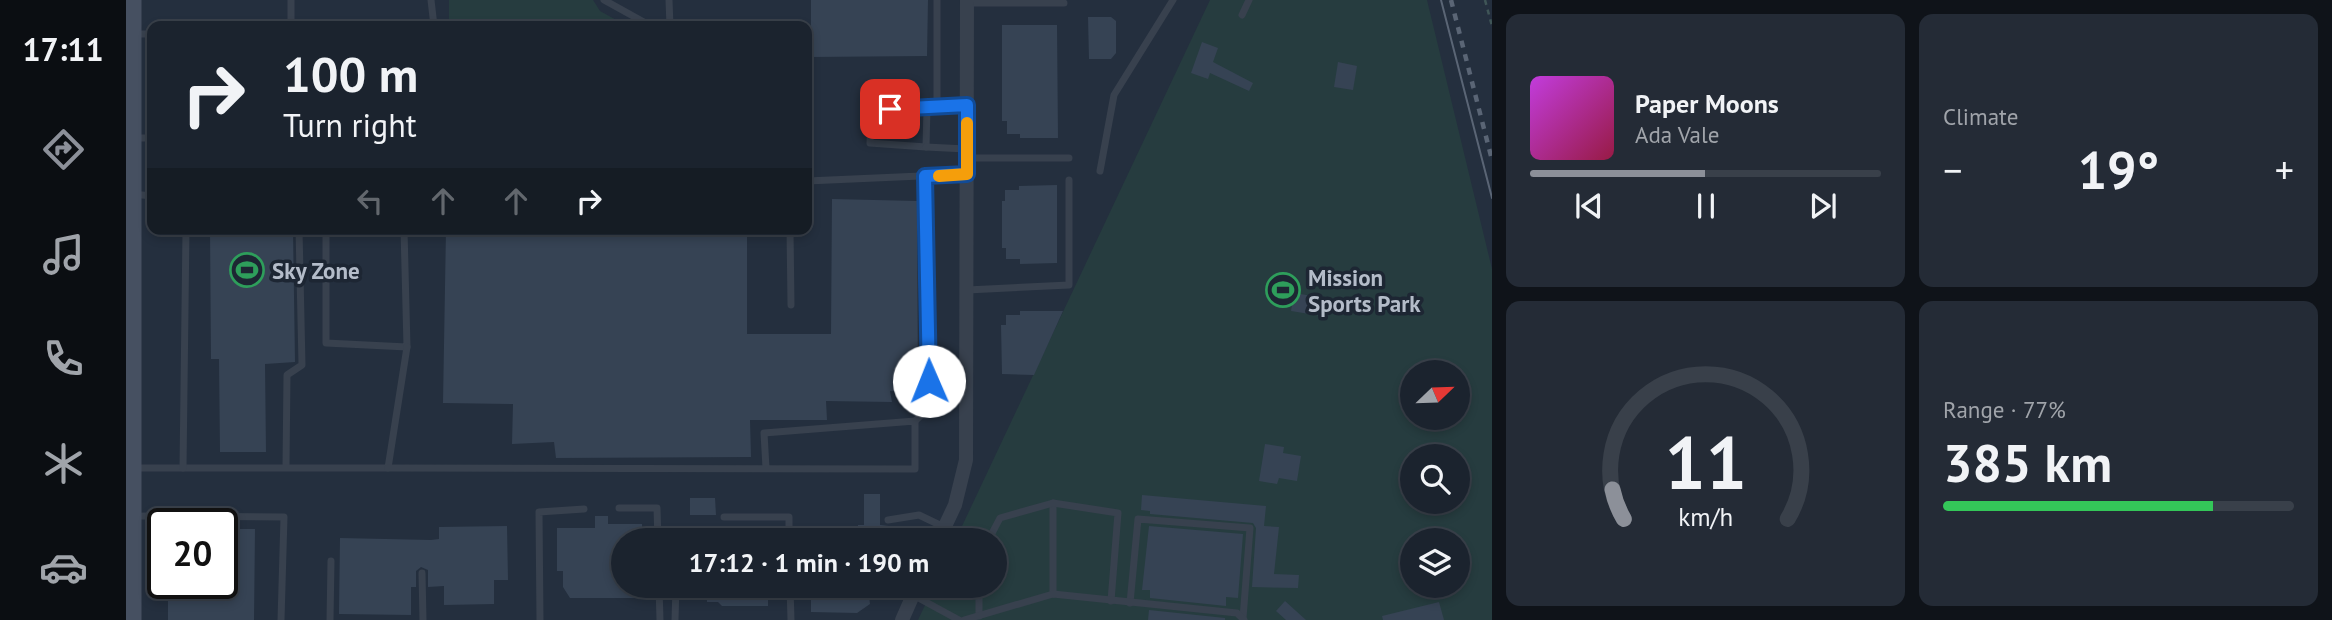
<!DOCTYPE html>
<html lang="en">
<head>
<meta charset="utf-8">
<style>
	body { margin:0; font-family:"PT Sans",sans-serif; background:#242b36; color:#f1f3f6; height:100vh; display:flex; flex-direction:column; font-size:26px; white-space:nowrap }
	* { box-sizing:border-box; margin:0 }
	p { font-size:23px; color:#a0a4aa }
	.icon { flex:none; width:38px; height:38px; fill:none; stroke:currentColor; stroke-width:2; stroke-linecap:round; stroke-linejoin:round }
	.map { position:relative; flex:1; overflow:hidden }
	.sheet { display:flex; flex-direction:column; gap:14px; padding:14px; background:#0f1319; width:840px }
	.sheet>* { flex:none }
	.hud { position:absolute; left:21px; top:21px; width:665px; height:214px; border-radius:14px; box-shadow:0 4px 10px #0003,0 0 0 2px #39404a; background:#1b232e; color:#f1f3f6; overflow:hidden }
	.needle { width:46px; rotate:67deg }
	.controls { position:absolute; left:1274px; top:360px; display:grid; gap:14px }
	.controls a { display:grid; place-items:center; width:70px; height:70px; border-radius:50%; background:#1b232e; box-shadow:0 4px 10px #0003,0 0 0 2px #39404a; font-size:35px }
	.speed { position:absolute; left:21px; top:508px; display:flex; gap:14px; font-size:35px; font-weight:700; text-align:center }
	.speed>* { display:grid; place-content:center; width:91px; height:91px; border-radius:50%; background:#1b232e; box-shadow:0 4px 10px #0003,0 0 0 2px #39404a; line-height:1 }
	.speed .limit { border:4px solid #111; border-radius:10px; background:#fff; color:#111 }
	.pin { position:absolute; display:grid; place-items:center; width:60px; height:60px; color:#fff; margin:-30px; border-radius:14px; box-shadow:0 4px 10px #0006 }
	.me { position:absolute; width:77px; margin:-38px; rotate:359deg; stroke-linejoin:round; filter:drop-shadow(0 0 5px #0008) }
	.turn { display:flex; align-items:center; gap:24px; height:147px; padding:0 21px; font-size:32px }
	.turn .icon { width:91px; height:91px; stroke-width:2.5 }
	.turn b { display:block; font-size:49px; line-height:60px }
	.lanes { display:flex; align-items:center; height:66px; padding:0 21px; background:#0003; justify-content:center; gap:35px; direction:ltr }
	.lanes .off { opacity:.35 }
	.big { font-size:52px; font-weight:800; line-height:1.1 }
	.sheet .tile { flex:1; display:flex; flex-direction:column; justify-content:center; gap:10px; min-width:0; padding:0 24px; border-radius:14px; background:#242b36 }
	.sheet .dial { align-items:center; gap:0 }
	.dial svg { height:182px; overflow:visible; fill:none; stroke:#39404a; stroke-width:7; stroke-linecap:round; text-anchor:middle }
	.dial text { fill:#f1f3f6; stroke:none }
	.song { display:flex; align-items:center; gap:21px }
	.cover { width:84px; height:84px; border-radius:10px; background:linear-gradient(135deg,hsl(290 70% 55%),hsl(340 70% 35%)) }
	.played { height:7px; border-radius:4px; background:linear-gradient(90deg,#8c9099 50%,#39404a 50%) }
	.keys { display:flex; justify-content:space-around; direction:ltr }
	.heat { display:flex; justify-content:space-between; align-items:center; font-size:38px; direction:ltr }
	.charge { height:10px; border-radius:5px; background:linear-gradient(90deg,#34c759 77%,#39404a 0) }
	.sheet .tiles { flex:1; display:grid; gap:14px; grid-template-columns:repeat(2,1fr) }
	.trip { position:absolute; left:485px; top:528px; width:396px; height:70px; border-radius:35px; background:#1b232e; box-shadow:0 4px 10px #0003,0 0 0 2px #39404a; font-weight:800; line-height:70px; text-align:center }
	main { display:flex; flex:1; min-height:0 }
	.menu { display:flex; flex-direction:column; width:126px; justify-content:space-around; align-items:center; background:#0b0e12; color:#a0a4aa }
	.menu .icon { width:49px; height:49px }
	.menu .on { color:#8c9099 }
	.menu b { font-size:32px; color:#f1f3f6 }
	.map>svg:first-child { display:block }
	.green { fill:#263c3f; fill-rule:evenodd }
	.building { fill:#364354 }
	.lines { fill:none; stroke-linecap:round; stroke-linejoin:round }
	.path { stroke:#3f5557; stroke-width:2.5; stroke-dasharray:5 5; stroke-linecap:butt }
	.lane { stroke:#38414e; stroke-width:7 }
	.street { stroke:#38414e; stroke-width:14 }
	.secondary { stroke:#465061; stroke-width:19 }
	.tram { stroke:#5a6575; stroke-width:2 }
	.rail { stroke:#5a6575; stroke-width:4.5; stroke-dasharray:7 7; stroke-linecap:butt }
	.route-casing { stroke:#114b97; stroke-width:18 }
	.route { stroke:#1a73e8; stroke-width:12 }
	.slow { stroke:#f59e0b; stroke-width:12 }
	.labels { text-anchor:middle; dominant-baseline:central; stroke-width:7; stroke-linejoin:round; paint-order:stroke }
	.poi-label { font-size:23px; font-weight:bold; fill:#b4bcc9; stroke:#1d2633; text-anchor:start }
</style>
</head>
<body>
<main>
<nav class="menu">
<b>17:11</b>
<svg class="icon on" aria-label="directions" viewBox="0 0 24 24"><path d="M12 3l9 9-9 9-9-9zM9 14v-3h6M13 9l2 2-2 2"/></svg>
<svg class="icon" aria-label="music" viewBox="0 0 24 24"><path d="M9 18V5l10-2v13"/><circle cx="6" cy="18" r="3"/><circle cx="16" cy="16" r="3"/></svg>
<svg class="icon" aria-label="phone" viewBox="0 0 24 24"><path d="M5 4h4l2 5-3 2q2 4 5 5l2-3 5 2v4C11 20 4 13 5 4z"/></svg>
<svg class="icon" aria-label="climate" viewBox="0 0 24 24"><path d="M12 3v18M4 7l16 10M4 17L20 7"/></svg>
<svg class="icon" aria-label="car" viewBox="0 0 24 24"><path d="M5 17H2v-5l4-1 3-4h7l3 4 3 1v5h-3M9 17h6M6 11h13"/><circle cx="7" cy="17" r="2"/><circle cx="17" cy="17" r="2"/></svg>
</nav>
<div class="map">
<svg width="1366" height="620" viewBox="0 0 1366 620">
	<rect width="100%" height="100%" fill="#242f3e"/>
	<g class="green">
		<polygon points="323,0 467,0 474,11 501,26 323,26"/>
		<path d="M1084,0H1301L1366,269V620H792L808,586H868V541H829ZM1286,373H1332V418H1286ZM1286,457H1332V502H1286ZM1286,541H1332V586H1286Z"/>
	</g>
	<g class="building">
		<polygon points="685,0 802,0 801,56 685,57"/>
		<polygon points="962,17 985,17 990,21 990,53 985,59 963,59"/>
		<polygon points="876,25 931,25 932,138 894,138 894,134 881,134 881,121 876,121"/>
		<polygon points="1076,42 1092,48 1087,62 1127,83 1123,91 1084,73 1082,79 1065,73"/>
		<polygon points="1212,62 1231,66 1227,90 1208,87"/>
		<polygon points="931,185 931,263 894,264 894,259 880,259 880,248 876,248 876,201 879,201 879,190 893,190 893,186"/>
		<polygon points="706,199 791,201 792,393 764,391 766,402 700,401 701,420 624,420 625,457 430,458 428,442 386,444 387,404 317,403 320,229 621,229 621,334 705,334"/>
		<polygon points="84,229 167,229 169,362 139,364 140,452 94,452 93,359 85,359"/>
		<polygon points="1168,293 1205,299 1202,317 1165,311"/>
		<polygon points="894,311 937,311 908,375 876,374 875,325 880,325 880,315 894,315"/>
		<polygon points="1139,444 1158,447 1157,453 1175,456 1171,481 1153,478 1151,484 1133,481"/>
		<polygon points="738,494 754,494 754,525 763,526 762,541 732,541 732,525 738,525"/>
		<polygon points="1016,495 1140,506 1138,526 1153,527 1148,574 1173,575 1172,588 1126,587 1130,528 1127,523 1024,514 1024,511 1015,510"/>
		<polygon points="564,498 589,498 590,515 564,515"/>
		<polygon points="469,516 482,516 482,524 516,524 516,541 497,541 497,586 527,586 527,598 444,598 437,587 437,571 431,571 431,528 469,528"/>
		<polygon points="381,526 382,580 368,580 368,604 318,605 318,586 302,587 302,570 295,567 290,571 290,587 285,587 285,615 213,614 214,538 305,540 313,539 313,527"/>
		<polygon points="1023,526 1117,534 1112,598 1100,597 1100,606 1024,598 1024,590 1016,590"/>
		<polygon points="96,529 129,529 128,620 42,620 42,583 96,583"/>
		<polygon points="581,586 642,586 642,606 596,606 592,602 581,602"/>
		<polygon points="685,586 756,586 743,596 744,604 731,613 685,612"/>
		<polygon points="1159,601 1180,620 1160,620 1150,611"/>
		<polygon points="1313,602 1318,620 1257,620 1256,616"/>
		<polygon points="1023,610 1099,618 1099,620 1022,620"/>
	</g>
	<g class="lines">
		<polyline class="path" points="1359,0 1366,26"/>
		<g class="lane">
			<polyline points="165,0 165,26"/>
			<polyline points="305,0 308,26"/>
			<polyline points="478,0 525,26"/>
			<polyline points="543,0 544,26"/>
			<polyline points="811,0 811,106"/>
			<polyline points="841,3 938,3"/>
			<polyline points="1116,15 1123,0"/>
			<polyline points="6,34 26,34"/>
			<polyline points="801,107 800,147 744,143 745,110 841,105"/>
			<polyline points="7,138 26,138"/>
			<polyline points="800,147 840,149"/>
			<polyline points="841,158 943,158"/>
			<polyline points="974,171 988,95 1047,0"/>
			<polyline points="681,181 840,174"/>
			<polyline points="6,194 26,196"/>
			<polyline points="200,229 200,343 281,347 278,229"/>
			<polyline points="664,229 665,305"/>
			<polyline points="841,290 943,285 943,180"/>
			<polyline points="789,421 804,407 799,176"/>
			<polyline points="160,466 161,375 176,365 173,229"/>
			<polyline points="7,468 262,468 281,347"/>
			<polyline points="57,468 60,229"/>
			<polyline points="262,468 789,469 789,421 638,433 640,468"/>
			<polyline points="927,503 927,594"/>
			<polyline points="493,508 531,508 532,541"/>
			<polyline points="9,516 158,517 155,620"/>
			<polyline points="598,517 663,517 663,541"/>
			<polyline points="762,520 793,515 818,527"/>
			<polyline points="862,541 874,518 927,503 992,513 985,601"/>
			<polyline points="296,573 297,620"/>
			<polyline points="533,586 534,620"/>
			<polyline points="664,586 665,620"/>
			<polyline points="853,586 853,616"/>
			<polyline points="787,595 833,620"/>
			<polyline points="1004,603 1012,519 1124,528 1117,618"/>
			<polyline points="204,620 205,561"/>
			<polyline points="414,620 413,512 458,509"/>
			<polyline points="549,620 550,586"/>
			<polyline points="838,620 927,594 1111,613 1118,620"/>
		</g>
		<g class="street">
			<polyline points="812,541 829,505 840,460 841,0"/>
			<polyline points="776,620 791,586"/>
		</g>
		<polyline class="secondary" points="6,0 6,620"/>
		<polyline class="tram" points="1315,0 1366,198"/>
		<polyline class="rail" points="1325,0 1366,160"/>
	</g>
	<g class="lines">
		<g class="route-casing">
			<polyline id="route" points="764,109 841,105 841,174 799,176 803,381"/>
		</g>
		<use href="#route" class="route"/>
		<polyline class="slow" points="813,176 841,174 841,123"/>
	</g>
	<defs>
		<g id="stadium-ring" transform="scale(1.75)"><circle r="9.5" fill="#1d2633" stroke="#2e9e5b" stroke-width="1.5"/><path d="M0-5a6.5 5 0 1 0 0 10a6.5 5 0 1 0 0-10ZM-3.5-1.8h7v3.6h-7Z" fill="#2e9e5b"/></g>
	</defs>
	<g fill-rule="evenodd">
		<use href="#stadium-ring" x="121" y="270"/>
		<use href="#stadium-ring" x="1157" y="290"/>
	</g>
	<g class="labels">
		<g class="poi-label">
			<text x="146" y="270">Sky Zone</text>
			<text x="1182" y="277">Mission<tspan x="1182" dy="26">Sports Park</tspan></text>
		</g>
	</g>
</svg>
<div class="controls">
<a><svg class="needle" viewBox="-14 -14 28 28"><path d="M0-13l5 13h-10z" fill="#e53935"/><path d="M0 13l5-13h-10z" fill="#a0a4aa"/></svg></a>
<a><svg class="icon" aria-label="search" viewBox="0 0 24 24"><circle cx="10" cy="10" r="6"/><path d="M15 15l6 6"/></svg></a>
<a><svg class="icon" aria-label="layers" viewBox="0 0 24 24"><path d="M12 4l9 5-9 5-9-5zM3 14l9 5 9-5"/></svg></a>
</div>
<div class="speed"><div class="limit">20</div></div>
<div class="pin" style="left:764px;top:109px;background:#d93025"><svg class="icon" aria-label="arrive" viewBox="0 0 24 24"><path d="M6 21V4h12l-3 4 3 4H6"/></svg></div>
<svg class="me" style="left:803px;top:381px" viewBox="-20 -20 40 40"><circle r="19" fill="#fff"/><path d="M0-13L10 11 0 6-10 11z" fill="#1a73e8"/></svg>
<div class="trip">17:12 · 1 min · 190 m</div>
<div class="hud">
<div class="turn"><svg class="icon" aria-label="right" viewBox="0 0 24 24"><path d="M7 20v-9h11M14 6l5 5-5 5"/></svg><div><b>100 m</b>Turn right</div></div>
<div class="lanes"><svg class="icon off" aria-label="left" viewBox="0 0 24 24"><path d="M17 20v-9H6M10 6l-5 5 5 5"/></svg><svg class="icon off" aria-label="ahead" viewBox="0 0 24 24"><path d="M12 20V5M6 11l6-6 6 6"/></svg><svg class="icon off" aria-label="ahead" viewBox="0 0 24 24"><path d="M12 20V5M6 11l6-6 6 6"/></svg><svg class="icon" aria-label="right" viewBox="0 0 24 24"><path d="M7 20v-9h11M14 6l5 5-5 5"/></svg></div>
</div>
</div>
<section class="sheet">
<div class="tiles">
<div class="tile">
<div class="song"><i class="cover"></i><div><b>Paper Moons</b><p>Ada Vale</p></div></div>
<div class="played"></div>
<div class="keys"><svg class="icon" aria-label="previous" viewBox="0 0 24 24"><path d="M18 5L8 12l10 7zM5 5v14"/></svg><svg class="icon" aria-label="pause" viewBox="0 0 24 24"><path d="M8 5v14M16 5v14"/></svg><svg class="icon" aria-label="next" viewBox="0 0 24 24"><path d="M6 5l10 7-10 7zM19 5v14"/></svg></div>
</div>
<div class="tile"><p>Climate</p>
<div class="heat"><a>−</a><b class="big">19°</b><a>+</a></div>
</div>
<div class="tile dial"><svg viewBox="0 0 100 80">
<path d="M14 69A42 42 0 1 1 86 69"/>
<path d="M14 69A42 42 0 0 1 9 56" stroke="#8c9099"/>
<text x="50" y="56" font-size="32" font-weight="700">11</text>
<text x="50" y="72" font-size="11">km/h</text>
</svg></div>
<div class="tile"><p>Range · 77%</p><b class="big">385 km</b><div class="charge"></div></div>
</div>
</section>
</main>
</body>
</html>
